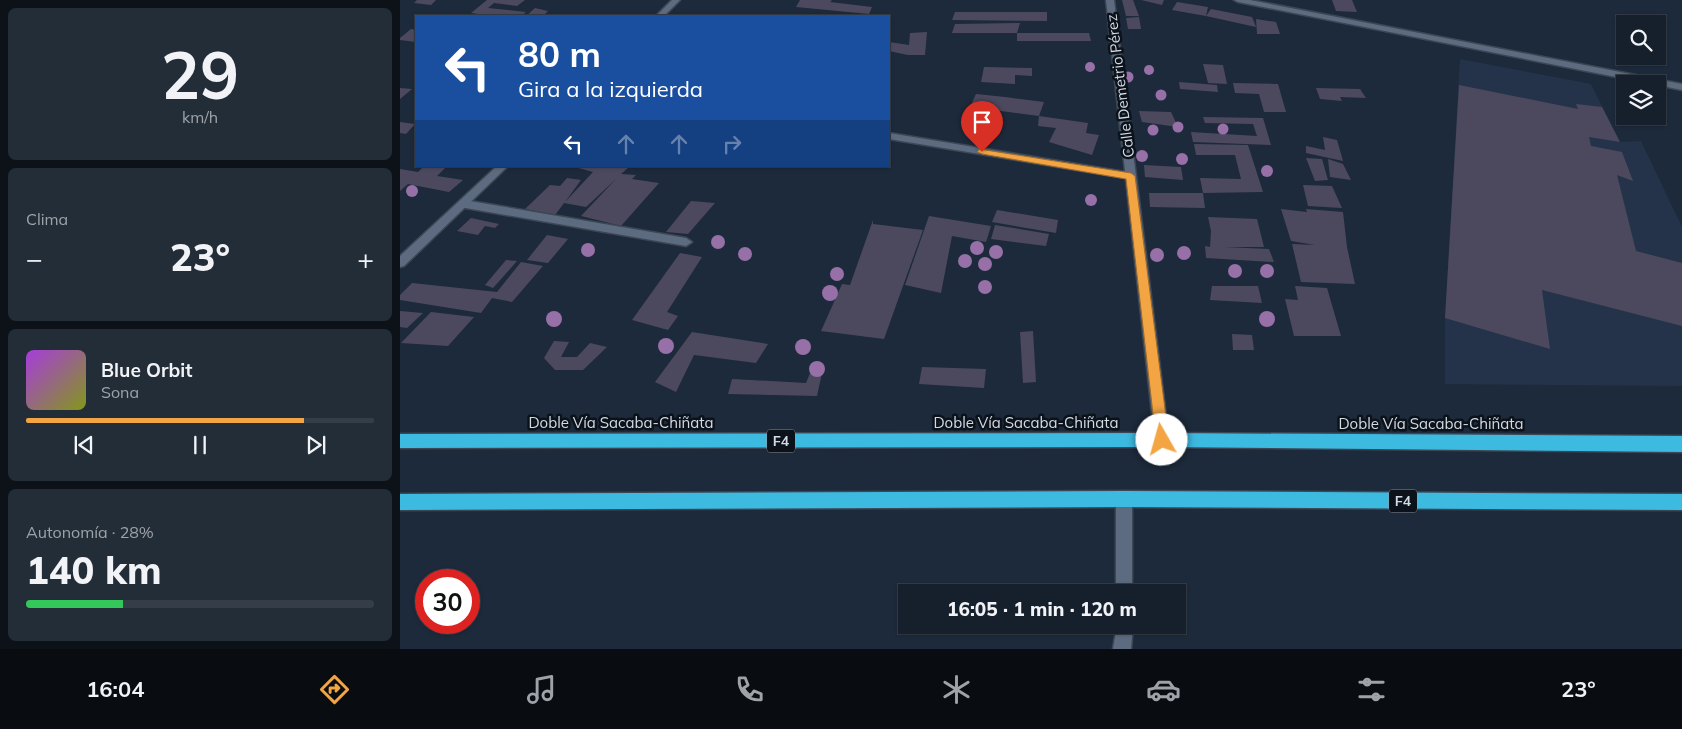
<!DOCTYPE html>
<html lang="es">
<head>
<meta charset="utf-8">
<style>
	body { margin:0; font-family:Mulish,sans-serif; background:#232d38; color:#f1f3f6; height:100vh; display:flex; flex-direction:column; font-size:19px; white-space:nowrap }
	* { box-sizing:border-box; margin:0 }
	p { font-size:16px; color:#9ea3a9 }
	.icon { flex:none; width:28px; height:28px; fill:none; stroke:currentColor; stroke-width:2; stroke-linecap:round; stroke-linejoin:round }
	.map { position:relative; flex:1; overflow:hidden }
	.side { display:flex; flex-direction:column; gap:8px; padding:8px; background:#0c1218; width:400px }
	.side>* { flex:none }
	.top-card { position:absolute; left:15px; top:15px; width:475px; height:152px; border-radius:0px; box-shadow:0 1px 4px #0004,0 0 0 1px #353e48; background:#1a4fa0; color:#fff; overflow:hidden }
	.fabs { position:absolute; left:1216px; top:15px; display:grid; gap:10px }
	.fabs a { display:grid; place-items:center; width:50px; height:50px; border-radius:0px; background:#16202c; box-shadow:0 1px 4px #0004,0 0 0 1px #353e48; font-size:25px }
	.speed { position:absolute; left:15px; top:569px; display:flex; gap:10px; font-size:25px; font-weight:700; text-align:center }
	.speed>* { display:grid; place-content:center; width:65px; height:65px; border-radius:50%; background:#16202c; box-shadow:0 1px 4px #0004,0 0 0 1px #353e48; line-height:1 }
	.speed .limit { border:8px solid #d22; background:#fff; color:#111 }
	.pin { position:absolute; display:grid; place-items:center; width:42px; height:42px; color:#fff; margin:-51px -21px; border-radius:50% 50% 50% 0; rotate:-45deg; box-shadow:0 0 5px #0007 }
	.pin .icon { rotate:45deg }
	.me { position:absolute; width:55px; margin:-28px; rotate:353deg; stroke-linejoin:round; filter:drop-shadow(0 0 4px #0008) }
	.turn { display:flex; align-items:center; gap:18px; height:105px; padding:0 20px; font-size:22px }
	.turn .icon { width:65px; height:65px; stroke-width:2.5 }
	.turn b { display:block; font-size:35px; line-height:42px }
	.lanes { display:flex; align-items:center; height:48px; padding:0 20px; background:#0003; justify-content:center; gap:25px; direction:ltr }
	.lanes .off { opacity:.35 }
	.big { font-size:38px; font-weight:800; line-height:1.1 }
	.side .tile { flex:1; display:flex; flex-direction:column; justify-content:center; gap:8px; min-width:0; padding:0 18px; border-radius:8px; background:#232d38 }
	.side .dial { align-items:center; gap:0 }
	.dial b { font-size:65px; line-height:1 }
	.song { display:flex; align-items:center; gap:15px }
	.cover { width:60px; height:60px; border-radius:8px; background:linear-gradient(135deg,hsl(280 70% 55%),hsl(70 70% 35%)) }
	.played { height:5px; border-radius:2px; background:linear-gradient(90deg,#f3a443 80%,#353e48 80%) }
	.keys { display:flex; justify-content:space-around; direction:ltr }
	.heat { display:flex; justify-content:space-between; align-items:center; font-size:28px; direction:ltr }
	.charge { height:8px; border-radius:4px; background:linear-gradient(90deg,#34c759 28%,#353e48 0) }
	.trip { position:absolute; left:498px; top:584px; width:288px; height:50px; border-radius:0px; background:#16202c; box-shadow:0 1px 4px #0004,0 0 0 1px #353e48; font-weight:800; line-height:50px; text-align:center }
	.tabs { display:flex; height:80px; justify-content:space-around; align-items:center; background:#090d12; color:#9ea3a9 }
	.tabs .icon { width:35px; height:35px }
	.tabs .selected { color:#f3a443 }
	.tabs b { font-size:22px; color:#f1f3f6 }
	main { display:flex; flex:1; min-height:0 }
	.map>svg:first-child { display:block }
	.built { fill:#24334a }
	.building { fill:#4c495f }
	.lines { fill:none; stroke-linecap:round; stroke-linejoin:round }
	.lane-casing { stroke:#3c4655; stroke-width:3 }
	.street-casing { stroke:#3c4655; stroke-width:3 }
	.highway-casing { stroke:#3c4655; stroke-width:3 }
	.lane { fill:#5c6b7f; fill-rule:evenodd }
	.street { fill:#5c6b7f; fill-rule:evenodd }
	.highway { fill:#3dbae0; fill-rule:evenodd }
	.tree { fill:#9670a6 }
	.route { fill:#f3a443; stroke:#9e6b2c }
	.labels { text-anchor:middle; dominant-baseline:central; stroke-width:5; stroke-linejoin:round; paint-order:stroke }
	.shield { fill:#0c121a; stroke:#979ea9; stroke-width:1 }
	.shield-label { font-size:14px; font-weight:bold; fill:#d2dae6 }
	.street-label { font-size:15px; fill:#d2dae6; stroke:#0c121a }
</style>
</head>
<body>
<main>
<section class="side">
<div class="tile dial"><b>29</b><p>km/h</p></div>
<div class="tile"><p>Clima</p>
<div class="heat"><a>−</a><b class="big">23°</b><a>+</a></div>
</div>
<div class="tile">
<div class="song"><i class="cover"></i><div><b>Blue Orbit</b><p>Sona</p></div></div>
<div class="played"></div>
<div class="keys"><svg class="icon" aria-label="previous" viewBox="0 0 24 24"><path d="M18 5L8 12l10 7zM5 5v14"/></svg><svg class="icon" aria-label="pause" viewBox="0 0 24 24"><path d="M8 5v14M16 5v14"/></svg><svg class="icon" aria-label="next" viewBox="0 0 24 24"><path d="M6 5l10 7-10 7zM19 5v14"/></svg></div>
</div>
<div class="tile"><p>Autonomía · 28%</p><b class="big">140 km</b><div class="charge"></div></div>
</section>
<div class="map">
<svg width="1282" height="649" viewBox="0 0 1282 649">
	<rect width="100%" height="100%" fill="#1d2a3b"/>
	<polygon class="built" points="1060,59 1191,84 1220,142 1241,141 1282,227 1282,386 1045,384 1045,318"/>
	<g class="building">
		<polygon points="17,0 36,0 31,5 14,3"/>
		<polygon points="87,0 125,0 117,6 94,3 88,8 126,12 121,16 92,16 71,13"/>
		<polygon points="400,0 432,0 430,2 472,7 469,14 396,7"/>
		<polygon points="722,0 733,0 739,16 726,16"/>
		<polygon points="741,0 764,0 762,5"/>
		<polygon points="932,0 952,0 957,12 936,11"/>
		<polygon points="777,2 808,7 806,16 772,10"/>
		<polygon points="135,8 148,11 143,16 126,16"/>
		<polygon points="811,9 852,17 856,27 806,16"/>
		<polygon points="555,12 647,12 647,21 552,20"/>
		<polygon points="739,17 741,29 728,29 726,18"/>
		<polygon points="856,19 876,22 880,34 857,34"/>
		<polygon points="620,23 617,33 552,33 555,24"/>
		<polygon points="11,29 16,30 16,42 0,40 0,38"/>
		<polygon points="527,32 525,55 508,55 489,51 489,42 509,45 510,33"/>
		<polygon points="617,33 689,33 691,41 617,41"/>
		<polygon points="803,64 823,65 827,84 808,83"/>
		<polygon points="584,67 632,68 632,76 615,75 615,84 581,82"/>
		<polygon points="779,82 817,85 818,92 780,89"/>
		<polygon points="833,83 878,84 886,112 864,112 859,94 835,93"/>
		<polygon points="1059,85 1178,109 1176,104 1202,107 1220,142 1189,137 1191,146 1222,152 1233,181 1217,175 1236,251 1282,263 1282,326 1142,290 1150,349 1045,318"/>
		<polygon points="0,88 12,89 0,99"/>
		<polygon points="916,88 960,89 966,98 940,97 942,101 920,99"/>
		<polygon points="576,94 605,97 644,102 639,116 570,107"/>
		<polygon points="739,111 771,112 778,127 742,122"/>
		<polygon points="639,116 688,123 686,133 699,135 692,155 649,142 656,128 638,126"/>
		<polygon points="803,117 863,118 871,145 793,142 791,132 857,136 853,124 805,123"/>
		<polygon points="0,122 15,124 6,134 0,133"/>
		<polygon points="923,137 937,140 943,161 906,153 906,146 925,150"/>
		<polygon points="794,144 848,145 863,192 803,193 805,208 750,207 749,193 803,193 800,178 841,179 835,155 796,155"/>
		<polygon points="906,158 922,159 928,180 915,181"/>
		<polygon points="928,159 943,164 951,180 930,177"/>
		<polygon points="744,165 781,167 783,180 745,177"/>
		<polygon points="24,166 47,166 37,176 63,180 49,192 8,184 0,191 0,169 18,172"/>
		<polygon points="171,166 229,167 221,174 236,175 232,179 259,183 221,226 181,216 216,179 186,207 164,203 155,215 125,209 150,185 160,186 167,178 181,180 165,202 193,172"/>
		<polygon points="903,185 932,186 942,208 908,206"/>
		<polygon points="291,201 315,203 288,234 266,232"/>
		<polygon points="881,209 907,212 906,209 943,212 947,247 955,284 901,282 892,244 915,245 891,241"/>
		<polygon points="597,210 658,220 656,233 592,222"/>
		<polygon points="529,216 591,226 586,242 552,236 541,293 505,285"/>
		<polygon points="808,217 857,219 864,247 824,247 869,249 874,262 806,258 805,246 810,247 811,231"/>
		<polygon points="71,218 99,224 95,228 85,226 78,235 57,231"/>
		<polygon points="473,220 473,224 523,230 484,339 421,331 442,284 450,285"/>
		<polygon points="595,225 649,234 646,246 591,239"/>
		<polygon points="147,235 168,239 148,263 127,260"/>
		<polygon points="280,253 302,257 267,312 278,316 268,330 232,320"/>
		<polygon points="106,260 117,261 93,288 85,285"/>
		<polygon points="121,262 143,266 112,302 92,298 81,313 0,300 0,295 12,283 97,292"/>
		<polygon points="812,286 858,286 862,303 810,300"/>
		<polygon points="895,286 927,288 941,336 894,336 885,299 898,300"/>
		<polygon points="0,311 23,313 7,328 0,327"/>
		<polygon points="31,312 74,317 48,346 1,343"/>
		<polygon points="633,331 636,382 623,383 620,332"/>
		<polygon points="292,332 368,344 356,363 294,355 276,392 255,382"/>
		<polygon points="832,334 852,335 854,350 833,350"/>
		<polygon points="154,341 169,342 161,357 177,357 190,343 207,347 183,370 155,370 144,358"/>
		<polygon points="522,367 586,369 584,388 519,384"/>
		<polygon points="410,373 422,373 417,396 328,394 332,379 406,383"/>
	</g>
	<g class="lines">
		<g class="lane-casing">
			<g id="lane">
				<polygon points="489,133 731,173 736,176 731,179 489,139"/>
				<polygon points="64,200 286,238 292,242 286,246 60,207 59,204"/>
			</g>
		</g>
		<g class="street-casing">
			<g id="street">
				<polygon points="272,0 280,0 264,16 256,16"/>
				<polygon points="706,0 714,0 769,440 767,444 762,446 757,444 755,440"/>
				<polygon points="834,0 850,0 1282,84 1282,90 838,2"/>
				<polygon points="97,166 108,166 4,266 0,267 0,256"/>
				<polygon points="724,492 729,494 732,499 732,592 716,592 716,499 719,494"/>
				<polygon points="717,625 733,625 731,649 713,649"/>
			</g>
		</g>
		<g class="highway-casing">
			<g id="highway">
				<polygon points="762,433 1282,436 1282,452 762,447 0,448 0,434"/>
				<polygon points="724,491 1282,494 1282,510 724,507 0,510 0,494"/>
			</g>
		</g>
		<use href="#lane" class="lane"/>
		<use href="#street" class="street"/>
		<use href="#highway" class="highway"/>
	</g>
	<g class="tree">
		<circle cx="690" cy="67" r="5"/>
		<circle cx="749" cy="70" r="5"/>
		<circle cx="728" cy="77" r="5.5"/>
		<circle cx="761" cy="95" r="5.5"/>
		<circle cx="778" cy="127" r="5.5"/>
		<circle cx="823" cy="129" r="5.5"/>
		<circle cx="753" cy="130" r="5.5"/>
		<circle cx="742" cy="156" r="6"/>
		<circle cx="782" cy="159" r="6"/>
		<circle cx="867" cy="171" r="6"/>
		<circle cx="12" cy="191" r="6"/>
		<circle cx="691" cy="200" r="6"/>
		<circle cx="318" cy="242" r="7"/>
		<circle cx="577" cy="248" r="7"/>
		<circle cx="188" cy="250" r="7"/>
		<circle cx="596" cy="252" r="7"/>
		<circle cx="784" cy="253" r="7"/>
		<circle cx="345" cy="254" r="7"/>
		<circle cx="757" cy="255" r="7"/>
		<circle cx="565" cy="261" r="7"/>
		<circle cx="585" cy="264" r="7"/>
		<circle cx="835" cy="271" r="7"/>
		<circle cx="867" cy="271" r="7"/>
		<circle cx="437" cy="274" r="7"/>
		<circle cx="585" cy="287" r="7"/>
		<circle cx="430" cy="293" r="8"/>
		<circle cx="154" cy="319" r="8"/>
		<circle cx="867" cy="319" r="8"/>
		<circle cx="266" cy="346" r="8"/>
		<circle cx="403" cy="347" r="8"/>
		<circle cx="417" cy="369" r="8"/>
	</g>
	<polygon class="route" points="579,149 731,173 735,176 769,440 767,444 762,446 758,444 756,440 726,179 582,154 577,152"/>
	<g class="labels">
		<g class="shield">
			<rect x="367" y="429.5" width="28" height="23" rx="4"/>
			<rect x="989" y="489.5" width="28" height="23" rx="4"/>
		</g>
		<g class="shield-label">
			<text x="381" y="441">F4</text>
			<text x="1003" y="501">F4</text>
		</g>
		<g class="street-label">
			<text transform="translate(720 86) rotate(-97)">Calle Demetrio Pérez</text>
			<text x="221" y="422">Doble Vía Sacaba-Chiñata</text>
			<text x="626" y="422">Doble Vía Sacaba-Chiñata</text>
			<text x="1031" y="423">Doble Vía Sacaba-Chiñata</text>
		</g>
	</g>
</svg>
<div class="fabs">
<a><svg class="icon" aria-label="search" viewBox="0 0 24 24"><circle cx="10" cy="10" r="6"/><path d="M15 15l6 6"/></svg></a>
<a><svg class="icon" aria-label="layers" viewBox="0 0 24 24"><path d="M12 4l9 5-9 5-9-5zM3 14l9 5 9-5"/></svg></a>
</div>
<div class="speed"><div class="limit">30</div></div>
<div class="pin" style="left:582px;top:152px;background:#d93025"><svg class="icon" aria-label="arrive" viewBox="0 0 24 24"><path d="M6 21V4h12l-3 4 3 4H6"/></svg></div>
<svg class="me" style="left:762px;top:440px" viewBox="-20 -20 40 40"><circle r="19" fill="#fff"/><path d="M0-13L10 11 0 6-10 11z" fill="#f3a443"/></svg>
<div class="trip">16:05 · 1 min · 120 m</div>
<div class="top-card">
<div class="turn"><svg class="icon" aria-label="left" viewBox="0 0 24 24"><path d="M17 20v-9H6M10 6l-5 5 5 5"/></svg><div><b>80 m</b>Gira a la izquierda</div></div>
<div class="lanes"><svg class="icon" aria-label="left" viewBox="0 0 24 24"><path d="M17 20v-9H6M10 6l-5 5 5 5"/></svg><svg class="icon off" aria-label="ahead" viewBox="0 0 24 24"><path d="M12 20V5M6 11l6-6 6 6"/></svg><svg class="icon off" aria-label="ahead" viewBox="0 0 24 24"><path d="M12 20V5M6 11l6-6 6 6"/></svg><svg class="icon off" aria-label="right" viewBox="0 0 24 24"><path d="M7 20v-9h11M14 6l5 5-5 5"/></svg></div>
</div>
</div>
</main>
<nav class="tabs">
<b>16:04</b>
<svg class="icon selected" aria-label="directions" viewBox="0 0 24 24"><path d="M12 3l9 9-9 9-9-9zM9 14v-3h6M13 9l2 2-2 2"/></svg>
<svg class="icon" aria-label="music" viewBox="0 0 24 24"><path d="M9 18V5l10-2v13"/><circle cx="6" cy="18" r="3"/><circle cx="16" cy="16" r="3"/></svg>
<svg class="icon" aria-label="phone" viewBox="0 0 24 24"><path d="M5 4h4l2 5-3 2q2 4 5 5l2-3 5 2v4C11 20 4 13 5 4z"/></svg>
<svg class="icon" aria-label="climate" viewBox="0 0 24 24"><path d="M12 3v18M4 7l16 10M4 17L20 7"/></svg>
<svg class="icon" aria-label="car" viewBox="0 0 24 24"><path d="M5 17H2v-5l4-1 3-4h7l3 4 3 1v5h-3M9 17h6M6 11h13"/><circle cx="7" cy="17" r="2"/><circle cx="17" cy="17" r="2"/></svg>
<svg class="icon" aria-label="filters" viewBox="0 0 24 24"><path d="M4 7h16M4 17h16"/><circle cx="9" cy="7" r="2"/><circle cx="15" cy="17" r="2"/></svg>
<b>23°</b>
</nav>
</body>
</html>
